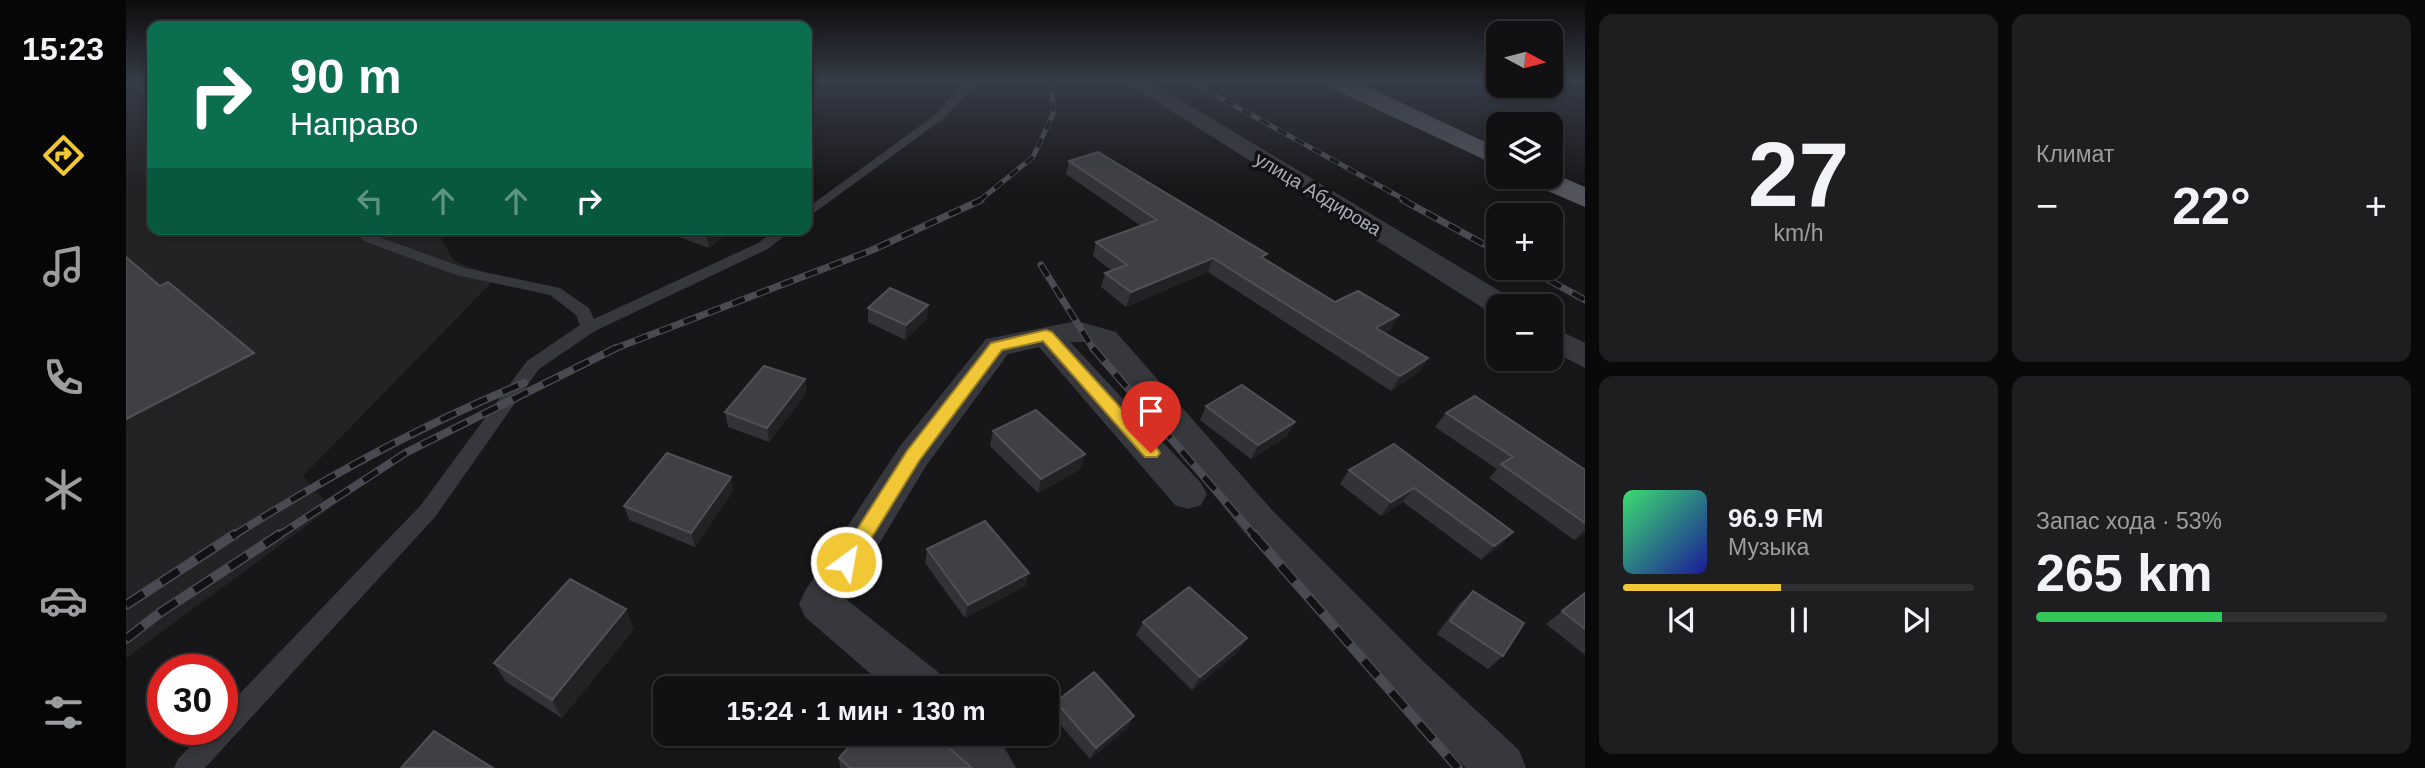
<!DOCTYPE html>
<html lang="ru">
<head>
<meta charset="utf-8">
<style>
	body { margin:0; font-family:Helvetica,sans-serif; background:#1e1e20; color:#f1f3f6; height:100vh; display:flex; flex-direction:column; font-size:26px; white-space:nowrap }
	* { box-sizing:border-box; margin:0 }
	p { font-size:23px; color:#9c9d9f }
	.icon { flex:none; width:38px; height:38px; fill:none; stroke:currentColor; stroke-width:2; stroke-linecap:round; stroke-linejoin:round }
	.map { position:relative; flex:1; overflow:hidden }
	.drawer { display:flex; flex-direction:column; gap:14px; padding:14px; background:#09090a; width:840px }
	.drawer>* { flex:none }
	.hud { position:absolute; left:21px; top:21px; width:665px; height:214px; border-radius:14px; box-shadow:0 4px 10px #0003,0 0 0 2px #303032; background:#0b6e4f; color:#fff; overflow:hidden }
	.needle { width:46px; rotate:97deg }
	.buttons { position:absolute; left:1360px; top:21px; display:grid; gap:14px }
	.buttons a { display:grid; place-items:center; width:77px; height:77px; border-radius:14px; background:#111012; box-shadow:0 4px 10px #0003,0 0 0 2px #303032; font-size:35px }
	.speed { position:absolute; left:21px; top:654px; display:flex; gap:14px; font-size:35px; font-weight:700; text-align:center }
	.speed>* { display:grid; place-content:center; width:91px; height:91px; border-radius:50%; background:#111012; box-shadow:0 4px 10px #0003,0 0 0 2px #303032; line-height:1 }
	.speed .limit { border:10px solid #d22; background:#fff; color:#111 }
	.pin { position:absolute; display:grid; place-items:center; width:60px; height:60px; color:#fff; margin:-72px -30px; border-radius:50% 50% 50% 0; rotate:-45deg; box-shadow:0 0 7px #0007 }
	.pin .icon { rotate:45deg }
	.me { position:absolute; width:77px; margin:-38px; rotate:32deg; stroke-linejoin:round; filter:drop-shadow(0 0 5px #0008) }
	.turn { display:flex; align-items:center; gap:24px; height:147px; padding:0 28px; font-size:32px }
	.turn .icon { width:91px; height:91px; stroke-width:2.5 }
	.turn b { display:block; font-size:49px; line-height:60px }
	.lanes { display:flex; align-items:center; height:66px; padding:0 28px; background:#0003; justify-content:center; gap:35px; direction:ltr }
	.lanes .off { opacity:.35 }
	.big { font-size:52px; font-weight:700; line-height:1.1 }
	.drawer .tile { flex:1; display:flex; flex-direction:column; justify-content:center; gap:10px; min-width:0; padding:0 24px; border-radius:14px; background:#1e1e20 }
	.drawer .dial { align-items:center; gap:0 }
	.dial b { font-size:91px; line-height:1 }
	.song { display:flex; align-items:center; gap:21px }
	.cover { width:84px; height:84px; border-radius:10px; background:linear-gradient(135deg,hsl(140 70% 55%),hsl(240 70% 35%)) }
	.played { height:7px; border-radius:4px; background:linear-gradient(90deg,#f1c736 45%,#303032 45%) }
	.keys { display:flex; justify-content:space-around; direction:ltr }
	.heat { display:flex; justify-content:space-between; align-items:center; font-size:38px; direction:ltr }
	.charge { height:10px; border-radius:5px; background:linear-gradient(90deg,#34c759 53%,#303032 0) }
	.drawer .tiles { flex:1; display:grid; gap:14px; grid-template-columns:repeat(2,1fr) }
	.trip { position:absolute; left:527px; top:676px; width:406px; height:70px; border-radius:14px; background:#111012; box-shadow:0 4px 10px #0003,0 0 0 2px #303032; font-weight:700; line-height:70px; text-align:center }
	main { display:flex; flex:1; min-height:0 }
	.menu { display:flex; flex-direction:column; width:126px; justify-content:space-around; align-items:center; background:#070607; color:#9c9d9f }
	.menu .icon { width:49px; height:49px }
	.menu .on { color:#f1c736 }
	.menu b { font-size:32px; color:#f1f3f6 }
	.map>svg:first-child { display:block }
	.built { fill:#232225 }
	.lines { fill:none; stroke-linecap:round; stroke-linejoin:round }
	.lane { fill:#37383d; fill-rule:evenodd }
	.street { fill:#37383d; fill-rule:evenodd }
	.primary { fill:#53545c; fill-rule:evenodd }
	.rail-far3-casing { stroke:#4a4b52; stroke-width:5 }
	.rail-far2-casing { stroke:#4a4b52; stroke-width:7 }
	.rail-far1-casing { stroke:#4a4b52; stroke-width:8 }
	.rail-casing { stroke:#4a4b52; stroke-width:10 }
	.rail-far3 { stroke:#121113; stroke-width:3.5; stroke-dasharray:10; stroke-linecap:butt }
	.rail-far2 { stroke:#121113; stroke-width:4.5; stroke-dasharray:13; stroke-linecap:butt }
	.rail-far1 { stroke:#121113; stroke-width:5; stroke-dasharray:17; stroke-linecap:butt }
	.rail { stroke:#121113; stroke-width:7; stroke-dasharray:21; stroke-linecap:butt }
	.wall { fill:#333236 }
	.shaded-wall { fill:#222124 }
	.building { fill:#403f44; stroke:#505056; stroke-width:2 }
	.route { fill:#f1c736; stroke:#9d8123; stroke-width:2 }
	.labels { text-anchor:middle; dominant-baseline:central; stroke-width:7; stroke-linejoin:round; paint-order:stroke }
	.far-street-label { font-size:19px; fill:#a9acb8; stroke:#121113 }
</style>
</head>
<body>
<main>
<nav class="menu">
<b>15:23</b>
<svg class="icon on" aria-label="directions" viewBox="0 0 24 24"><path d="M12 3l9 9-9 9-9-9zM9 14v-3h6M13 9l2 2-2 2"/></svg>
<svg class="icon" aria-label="music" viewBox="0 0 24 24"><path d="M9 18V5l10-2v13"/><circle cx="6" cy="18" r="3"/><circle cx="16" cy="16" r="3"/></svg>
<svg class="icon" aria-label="phone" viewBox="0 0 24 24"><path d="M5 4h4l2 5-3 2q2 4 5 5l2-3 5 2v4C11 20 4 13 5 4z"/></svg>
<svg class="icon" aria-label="climate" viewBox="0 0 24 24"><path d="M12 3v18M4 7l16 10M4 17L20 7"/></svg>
<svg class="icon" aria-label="car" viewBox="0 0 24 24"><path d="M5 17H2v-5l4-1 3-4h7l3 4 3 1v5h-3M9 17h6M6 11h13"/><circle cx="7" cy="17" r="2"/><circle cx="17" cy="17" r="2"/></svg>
<svg class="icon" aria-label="filters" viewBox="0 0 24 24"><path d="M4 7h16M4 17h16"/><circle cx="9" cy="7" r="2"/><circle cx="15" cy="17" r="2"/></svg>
</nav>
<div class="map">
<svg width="1459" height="768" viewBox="0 0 1459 768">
	<rect width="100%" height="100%" fill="#171618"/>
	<polygon class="built" points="0,81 26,81 26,229 310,229 328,261 371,277 177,476 205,508 0,658"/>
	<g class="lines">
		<g class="lane">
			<polygon points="1,81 14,81 26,90 26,98"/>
			<polygon points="839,81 852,81 817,119 681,218 681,208 809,115"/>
			<polygon points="223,229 240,229 250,236 339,268 434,288 463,308 468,319 632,243 651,229 667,229 642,249 469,331 413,369 309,517 79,768 48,768 52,759 80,730 96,730 96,712 295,505 401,361 454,325 450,315 424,295 330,275 240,242"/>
		</g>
		<g class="street">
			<polygon points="998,81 1023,81 1387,299 1391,306 1372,306 1372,314 1365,313"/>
			<polygon points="951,321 990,332 1146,510 1299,663 1393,750 1400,768 1340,768 1267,695 1118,532 968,346 960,342 944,342 1075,483 1081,494 1075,505 1062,509 1049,505 913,347 882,354 800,466 720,599 812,672 819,688 761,688 679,617 673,604 679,591 774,446 860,339"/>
			<polygon points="1424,326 1459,343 1459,368 1424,350"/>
			<polygon points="817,733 870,733 890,768 836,768"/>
		</g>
		<g class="primary">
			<polygon points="1198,81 1229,81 1372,148 1372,166 1201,86"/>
			<polygon points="1424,172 1459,187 1459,207 1403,183 1399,177 1424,177"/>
		</g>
		<g class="rail-far3-casing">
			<g id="rail-far3">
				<polyline points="1064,81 1281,201"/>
				<polyline points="853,201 907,157 927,114 926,81"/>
			</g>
		</g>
		<g class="rail-far2-casing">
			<g id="rail-far2">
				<polyline points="1277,200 1372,252"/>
				<polyline points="915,265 968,350"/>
				<polyline points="1401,268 1459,300"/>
				<polyline points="485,350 744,251 855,200"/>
			</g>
		</g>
		<g class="rail-far1-casing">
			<g id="rail-far1">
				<polyline points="967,348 1129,536"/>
				<path d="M107,536C200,477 295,425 398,383"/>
				<polyline points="152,536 281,452 490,348"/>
			</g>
		</g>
		<g class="rail-casing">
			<g id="rail">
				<polyline points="1127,534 1332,768"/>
				<polyline points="0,605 109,534"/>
				<polyline points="0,639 35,612 154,534"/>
			</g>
		</g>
		<use href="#rail-far3" class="rail-far3"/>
		<use href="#rail-far2" class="rail-far2"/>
		<use href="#rail-far1" class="rail-far1"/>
		<use href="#rail" class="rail"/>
	</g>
	<g class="wall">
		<polygon points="943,161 1139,260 1209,302 1265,330 1259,333 1302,358 1293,372 1265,391 1082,272 1000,307 975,287 979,273 986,271 967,256 970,242 1015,226 940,174"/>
		<polygon points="551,229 607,229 583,248 553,237"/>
		<polygon points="802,305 801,319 779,340 742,322 742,308"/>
		<polygon points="679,379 680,394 643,442 602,427 599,412"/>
		<polygon points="1080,406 1169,422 1161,436 1125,459 1074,420"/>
		<polygon points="1320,413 1459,470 1459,534 1448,540 1363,478 1371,469 1309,427"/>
		<polygon points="867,431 955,469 912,493 864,446"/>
		<polygon points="1268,444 1387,532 1374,546 1355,560 1277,502 1255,516 1214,484 1223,470"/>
		<polygon points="605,477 607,491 569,547 503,520 498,506"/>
		<polygon points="801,549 903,573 899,586 839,618 799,563"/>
		<polygon points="1347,591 1377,656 1362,669 1311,634 1333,604"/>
		<polygon points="1459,593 1459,655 1420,624"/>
		<polygon points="1017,622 1121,638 1112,652 1066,690 1010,635"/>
		<polygon points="508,629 436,718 380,682 368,663"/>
		<polygon points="930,702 1008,716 1001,728 964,759 925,714"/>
		<polygon points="713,758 846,768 714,768"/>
	</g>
	<g class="shaded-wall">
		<polygon points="587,229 607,229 583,248 580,234"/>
		<polygon points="1087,258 1082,272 1000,307 1005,292"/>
		<polygon points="802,305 801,319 779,340 780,325"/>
		<polygon points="1273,315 1265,330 1241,342 1250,328"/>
		<polygon points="128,353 133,360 0,430 0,419"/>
		<polygon points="1302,358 1293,372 1265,391 1274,376"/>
		<polygon points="679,379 680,394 643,442 641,428"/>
		<polygon points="1169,422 1161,436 1125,459 1132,445"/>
		<polygon points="959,454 955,469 912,493 915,479"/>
		<polygon points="605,477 607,491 569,547 565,533"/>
		<polygon points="1288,488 1277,502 1255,516 1265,502"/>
		<polygon points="1459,530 1459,534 1448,540"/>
		<polygon points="1387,532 1374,546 1355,560 1368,546"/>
		<polygon points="903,573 899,586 839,618 842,605"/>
		<polygon points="500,609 508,629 436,718 426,700"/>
		<polygon points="1121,638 1112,652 1066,690 1074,677"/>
		<polygon points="1008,716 1001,728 964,759 970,748"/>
	</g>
	<g class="building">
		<polygon points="972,152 1141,254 1135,257 1209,302 1232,291 1273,315 1250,328 1302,358 1274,376 1087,258 1005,292 979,273 1001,265 970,242 1031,220 943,161"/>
		<polygon points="567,229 587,229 580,234"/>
		<polygon points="0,257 34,286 42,282 128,353 0,419"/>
		<polygon points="764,288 802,305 780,325 742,308"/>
		<polygon points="638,366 679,379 641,428 599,412"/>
		<polygon points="1116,385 1169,422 1132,445 1080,406"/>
		<polygon points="1349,396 1459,470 1459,523 1375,464 1387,457 1320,413"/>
		<polygon points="910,410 959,454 915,479 867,431"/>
		<polygon points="1268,444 1387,532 1368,546 1288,488 1265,502 1223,470"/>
		<polygon points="541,453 605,477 565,533 498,506"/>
		<polygon points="859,521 903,573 842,605 801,549"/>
		<polygon points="444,579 500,609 426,700 368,663"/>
		<polygon points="1063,587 1121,638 1074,677 1017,622"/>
		<polygon points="1347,591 1398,623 1377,656 1324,621"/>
		<polygon points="1459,593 1459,629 1436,611"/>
		<polygon points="968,672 1008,716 970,748 930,702"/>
		<polygon points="308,731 367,768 275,768"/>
		<polygon points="735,733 806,733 846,768 724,768 713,758"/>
	</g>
	<linearGradient id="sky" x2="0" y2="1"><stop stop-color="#0d0c0d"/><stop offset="0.43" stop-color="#363c48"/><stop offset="1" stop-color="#363c48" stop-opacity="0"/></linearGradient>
	<rect width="1459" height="189" fill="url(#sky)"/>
	<polygon class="route" points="920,330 926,332 1031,448 1034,453 1031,457 1019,457 917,341 876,350 793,461 727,568 714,568 711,562 714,556 781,451 865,343"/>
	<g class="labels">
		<g class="far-street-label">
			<text transform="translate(1192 194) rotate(31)">улица Абдирова</text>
		</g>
	</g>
</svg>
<div class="buttons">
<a><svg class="needle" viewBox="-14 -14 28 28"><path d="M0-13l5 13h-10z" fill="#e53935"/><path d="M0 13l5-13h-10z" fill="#9c9d9f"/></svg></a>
<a><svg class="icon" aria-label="layers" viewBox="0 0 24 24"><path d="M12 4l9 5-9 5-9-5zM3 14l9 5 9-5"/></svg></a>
<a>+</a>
<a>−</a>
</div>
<div class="speed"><div class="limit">30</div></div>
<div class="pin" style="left:1025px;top:453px;background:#d93025"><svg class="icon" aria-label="arrive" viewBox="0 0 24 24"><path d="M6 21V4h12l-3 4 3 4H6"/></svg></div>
<svg class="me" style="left:720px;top:562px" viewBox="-20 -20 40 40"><circle r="17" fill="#f1c736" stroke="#fff" stroke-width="3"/><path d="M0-11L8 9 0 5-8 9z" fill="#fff"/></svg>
<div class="trip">15:24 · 1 мин · 130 m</div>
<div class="hud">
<div class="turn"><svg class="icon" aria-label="right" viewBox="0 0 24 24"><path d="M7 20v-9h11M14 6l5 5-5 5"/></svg><div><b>90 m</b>Направо</div></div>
<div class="lanes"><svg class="icon off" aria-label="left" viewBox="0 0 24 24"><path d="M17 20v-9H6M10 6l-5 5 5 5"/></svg><svg class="icon off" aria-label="ahead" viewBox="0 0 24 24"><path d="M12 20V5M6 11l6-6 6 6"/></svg><svg class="icon off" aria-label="ahead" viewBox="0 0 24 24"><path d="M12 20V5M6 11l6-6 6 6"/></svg><svg class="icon" aria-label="right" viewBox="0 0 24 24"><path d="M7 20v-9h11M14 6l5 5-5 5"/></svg></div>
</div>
</div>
<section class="drawer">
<div class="tiles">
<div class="tile dial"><b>27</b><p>km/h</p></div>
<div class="tile"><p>Климат</p>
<div class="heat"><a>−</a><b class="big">22°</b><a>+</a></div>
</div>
<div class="tile">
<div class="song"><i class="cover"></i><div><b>96.9 FM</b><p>Музыка</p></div></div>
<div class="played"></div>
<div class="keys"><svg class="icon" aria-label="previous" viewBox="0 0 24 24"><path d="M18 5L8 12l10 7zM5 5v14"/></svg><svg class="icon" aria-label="pause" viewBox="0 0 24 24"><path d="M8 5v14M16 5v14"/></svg><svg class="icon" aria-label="next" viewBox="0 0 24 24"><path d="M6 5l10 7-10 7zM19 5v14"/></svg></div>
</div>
<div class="tile"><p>Запас хода · 53%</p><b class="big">265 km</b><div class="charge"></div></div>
</div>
</section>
</main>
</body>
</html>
